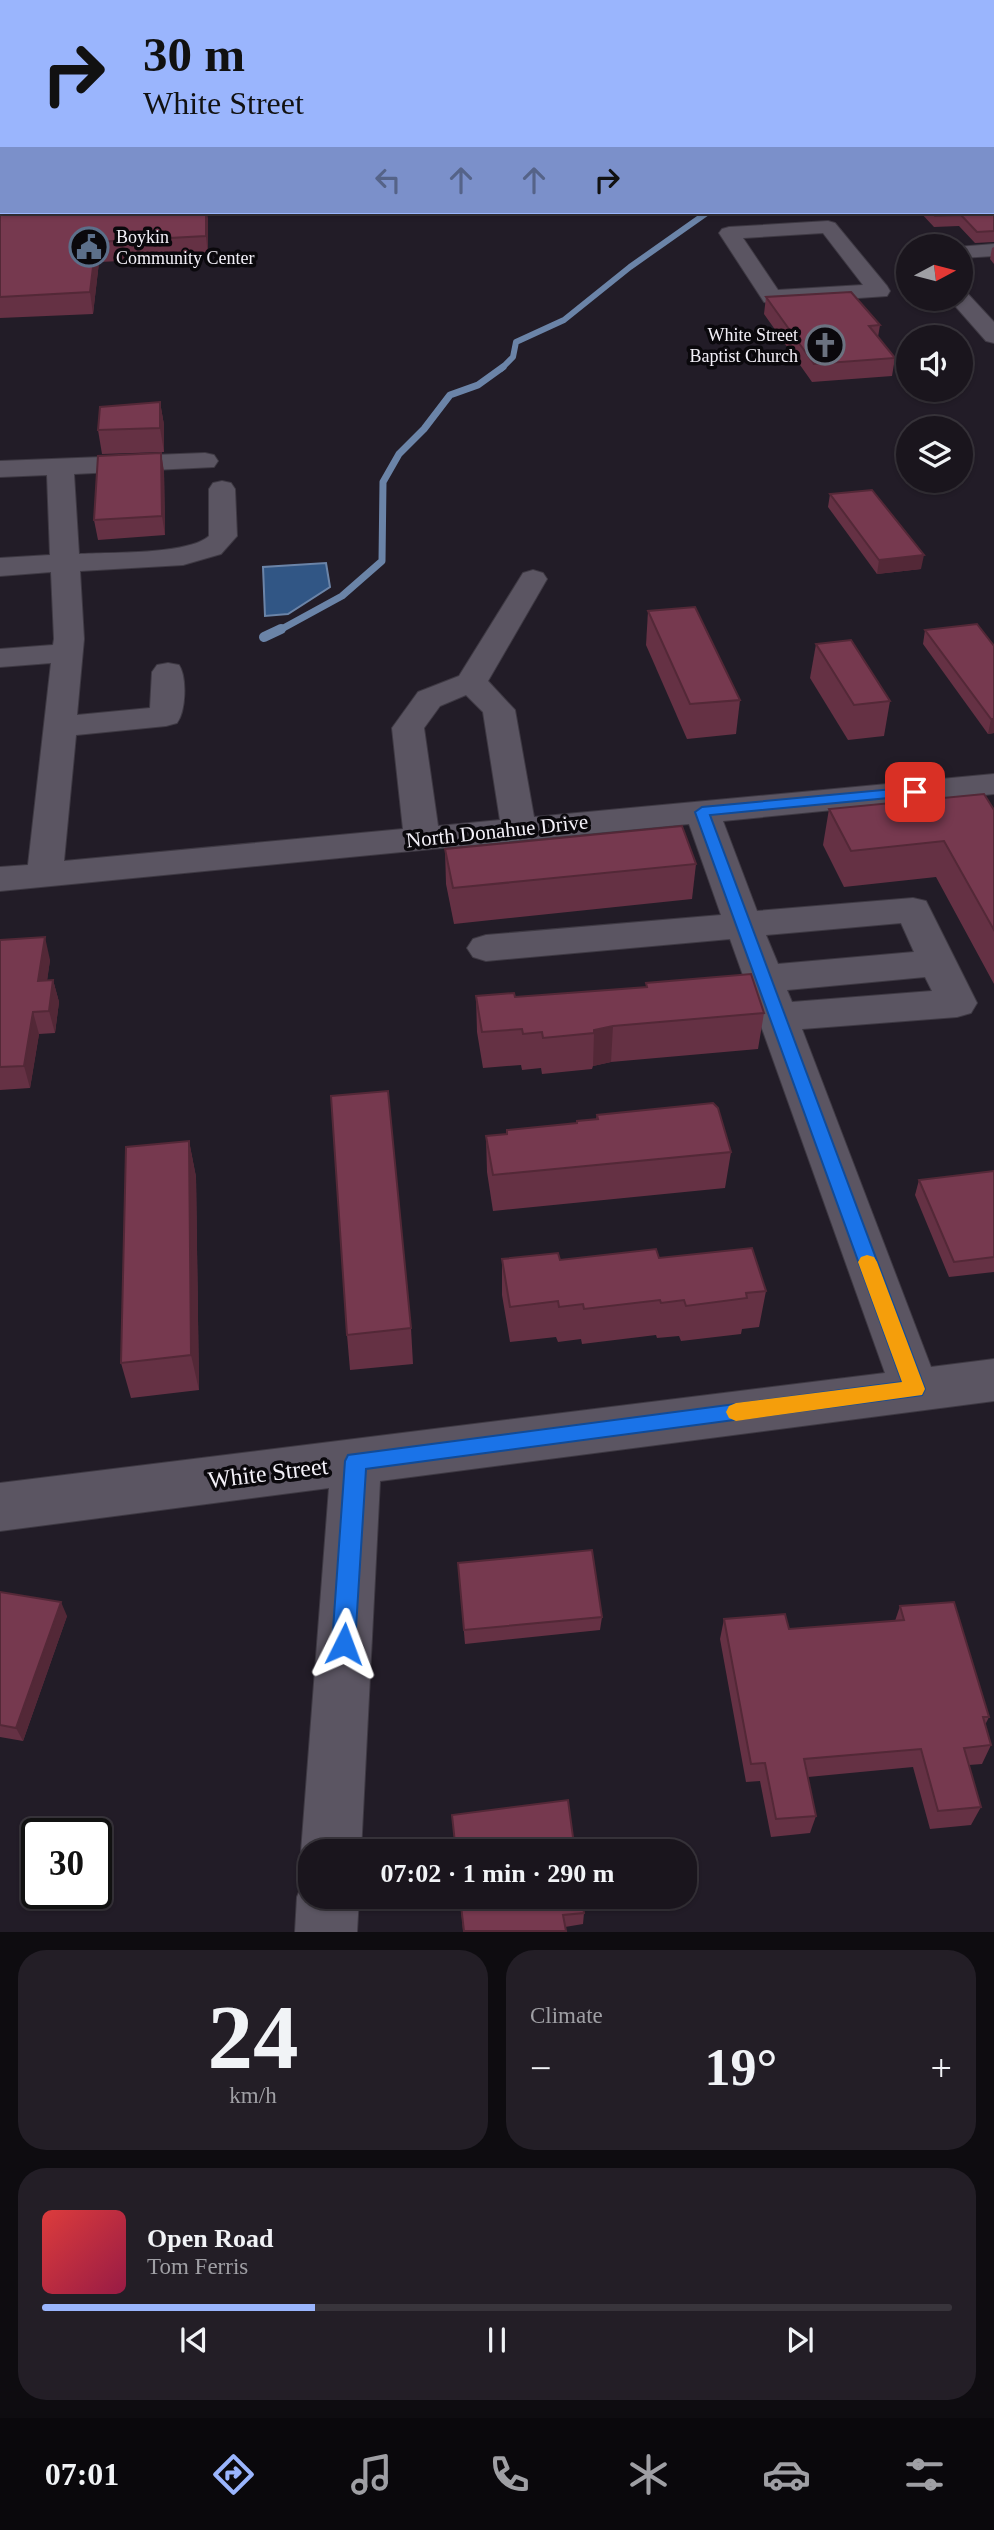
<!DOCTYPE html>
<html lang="en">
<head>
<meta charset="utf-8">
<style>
	body { margin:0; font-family:"Times New Roman",serif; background:#231e26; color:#f1f3f6; height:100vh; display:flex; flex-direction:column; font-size:26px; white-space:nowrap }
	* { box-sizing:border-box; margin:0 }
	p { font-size:23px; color:#9f9fa4 }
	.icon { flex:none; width:38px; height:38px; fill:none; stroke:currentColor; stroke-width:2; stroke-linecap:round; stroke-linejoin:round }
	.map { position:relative; height:1932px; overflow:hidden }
	.sheet { display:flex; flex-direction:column; gap:18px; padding:18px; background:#0e0c10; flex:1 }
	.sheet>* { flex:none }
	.hud { position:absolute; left:0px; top:0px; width:994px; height:214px; box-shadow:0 2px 5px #0004,0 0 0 2px #38343b; background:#9ab5fd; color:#111; overflow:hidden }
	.needle { width:46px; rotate:83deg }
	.buttons { position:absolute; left:896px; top:234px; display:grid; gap:14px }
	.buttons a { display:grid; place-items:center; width:77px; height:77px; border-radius:50%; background:#1a151d; box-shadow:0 2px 5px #0004,0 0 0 2px #38343b; font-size:35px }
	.speed { position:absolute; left:21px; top:1818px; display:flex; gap:14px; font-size:35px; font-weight:700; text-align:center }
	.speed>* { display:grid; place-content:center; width:91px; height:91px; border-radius:50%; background:#1a151d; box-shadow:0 2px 5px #0004,0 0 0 2px #38343b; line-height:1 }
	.speed .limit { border:4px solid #111; border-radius:10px; background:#fff; color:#111 }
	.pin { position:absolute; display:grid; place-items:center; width:60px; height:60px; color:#fff; margin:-30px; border-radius:14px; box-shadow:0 4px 10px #0006 }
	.me { position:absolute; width:77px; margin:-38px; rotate:3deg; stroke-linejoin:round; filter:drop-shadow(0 0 5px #0008) }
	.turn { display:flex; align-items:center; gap:24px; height:147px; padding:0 28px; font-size:32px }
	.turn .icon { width:91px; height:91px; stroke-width:2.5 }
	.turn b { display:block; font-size:49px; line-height:60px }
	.lanes { display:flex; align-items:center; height:66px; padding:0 28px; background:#0003; justify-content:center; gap:35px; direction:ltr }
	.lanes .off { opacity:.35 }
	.big { font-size:52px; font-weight:700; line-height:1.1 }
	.sheet .tile { flex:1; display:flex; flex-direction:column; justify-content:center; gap:10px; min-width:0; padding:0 24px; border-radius:28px; background:#231e26 }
	.sheet .dial { align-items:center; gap:0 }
	.dial b { font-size:91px; line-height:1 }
	.song { display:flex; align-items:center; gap:21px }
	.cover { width:84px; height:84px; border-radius:10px; background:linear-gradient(135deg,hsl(0 70% 55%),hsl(340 70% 35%)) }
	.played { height:7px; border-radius:4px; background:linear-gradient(90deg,#9ab5fd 30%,#38343b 30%) }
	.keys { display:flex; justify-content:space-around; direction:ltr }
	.heat { display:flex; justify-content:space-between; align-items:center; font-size:38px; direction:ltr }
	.sheet .tiles { flex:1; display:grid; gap:18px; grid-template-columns:1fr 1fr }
	.tile:last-child { grid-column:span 2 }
	.trip { position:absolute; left:298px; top:1839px; width:399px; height:70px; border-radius:28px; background:#1a151d; box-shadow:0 2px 5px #0004,0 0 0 2px #38343b; font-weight:700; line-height:70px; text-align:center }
	.menu { display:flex; height:112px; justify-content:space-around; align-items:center; background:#0a080c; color:#9f9fa4 }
	.menu .icon { width:49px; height:49px }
	.menu .on { color:#9ab5fd }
	.menu b { font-size:32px; color:#f1f3f6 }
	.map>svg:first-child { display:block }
	.water { fill:#315685; stroke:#6b84a8; stroke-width:2 }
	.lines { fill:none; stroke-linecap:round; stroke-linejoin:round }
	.stream-far2 { stroke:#6b84a8; stroke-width:6 }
	.stream-far1 { stroke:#6b84a8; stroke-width:7 }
	.stream { stroke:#6b84a8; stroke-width:10 }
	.minor-casing { stroke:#3e3943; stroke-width:2 }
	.minor { fill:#5b5562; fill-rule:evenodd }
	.wall { fill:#653144 }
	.shaded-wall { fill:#532837 }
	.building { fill:#76394f; stroke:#532837; stroke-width:2 }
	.route { fill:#1a73e8; stroke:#114b97; stroke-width:2 }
	.slow { fill:#f59e0b }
	.labels { text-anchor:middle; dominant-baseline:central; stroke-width:7; stroke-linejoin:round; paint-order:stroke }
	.far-poi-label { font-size:18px; fill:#f3f0f8; stroke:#0a080c; text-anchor:start }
	.street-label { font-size:21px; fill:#f3f0f8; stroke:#0a080c }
	.near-street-label { font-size:24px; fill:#f3f0f8; stroke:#0a080c }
</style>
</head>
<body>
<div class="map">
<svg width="994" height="1932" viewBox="0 0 994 1932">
	<rect width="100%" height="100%" fill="#221c27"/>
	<polygon class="water" points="326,563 330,587 288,614 265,616 263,567"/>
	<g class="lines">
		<polyline class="stream-far2" points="501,369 513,357 516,342 564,320 630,267 708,212"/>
		<polyline class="stream-far1" points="278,631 342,596 382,561 383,482 399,454 424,429 450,395 478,385 503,367"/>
		<polyline class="stream" points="264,637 281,629"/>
		<g class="minor-casing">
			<g id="minor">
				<rect x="206" y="0" width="14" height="2"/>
				<polygon points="483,0 497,0 498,2 484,2"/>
				<polygon points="992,137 994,137 992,148"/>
				<rect x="0" y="179" width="2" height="12"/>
				<path d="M828,221L835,223L887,286L890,291L887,296L772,304L764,302L719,233L722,229L729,227ZM823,233L863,285L778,290L743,238Z"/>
				<polygon points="994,244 994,256 961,258 961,247 957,247"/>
				<polygon points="961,293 968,294 994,322 994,343 986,341 949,299 961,299"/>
				<path d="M205,453L214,455L218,461L214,467L74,474L79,554C109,552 188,555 209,536V489L213,483L222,481L231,483L235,489L237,536L221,554L183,565L80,571L84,639L77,715L150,708L152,672L157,665L168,663L179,665C187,677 186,711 177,723L166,726L76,735L64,861L403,829L392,728L418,692L459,676L523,573L533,570L543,573L547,579L488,681L515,710L534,817L994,774V794L723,821L757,911L913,898L926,901L977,1003L971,1013L957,1017L802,1029L931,1367L994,1359V1401L380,1481L361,1852H310V1873L301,1852L329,1488L0,1531V1483L885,1373L730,939L486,961L473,957L467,948L473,939L486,935L721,915L689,824L0,891V867L28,865L51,663L0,667V649L53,645L54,639L51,572L0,576V558L50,555L47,475L0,477V461ZM466,695L483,712L500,820L438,826L424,728L440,706ZM901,923L914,952L778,964L766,935ZM925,977L932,991L792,1002L787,990Z"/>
				<polygon points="310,1874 310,1897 359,1897 357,1932 295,1932 297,1897 306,1875"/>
			</g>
		</g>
		<use href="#minor" class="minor"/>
	</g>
	<g class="wall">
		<polygon points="942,0 994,0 994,19 992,19 992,2 944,2"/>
		<polygon points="0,191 208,218 208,257 99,262 93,314 0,318"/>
		<polygon points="994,211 994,242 975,243 959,226 934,227 920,212"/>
		<polygon points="994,247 994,264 990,259 992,248"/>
		<polygon points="766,297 880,325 878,337 895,358 892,376 812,382 764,314"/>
		<polygon points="160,402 164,425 164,452 102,454 98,430"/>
		<polygon points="161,453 164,472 165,535 98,540 94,520"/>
		<polygon points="830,494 921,569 877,574 828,507"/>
		<polygon points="648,611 740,700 736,734 687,739 646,645"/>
		<polygon points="925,630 994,646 994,733 988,734 923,644"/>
		<polygon points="816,644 890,701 884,736 848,740 810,678"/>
		<polygon points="829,809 994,810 994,984 936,877 844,887 823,845"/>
		<polygon points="445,849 696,864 692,899 454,924 446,884"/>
		<polygon points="0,940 50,960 47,980 53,980 59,1002 55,1033 39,1034 30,1088 0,1090"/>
		<polygon points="646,983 764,1013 758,1049 611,1062 593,1066 592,1069 542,1074 541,1068 522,1070 521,1065 483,1068 477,1032 476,996 515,997 646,987"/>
		<polygon points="597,1115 731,1152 725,1188 493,1211 487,1172 486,1136 507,1134 507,1130 577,1123 596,1119"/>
		<polygon points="189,1141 196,1177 199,1390 131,1398 121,1363"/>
		<polygon points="994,1171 994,1272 949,1277 915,1195 919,1180"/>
		<polygon points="659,1258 766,1291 759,1327 742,1329 741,1334 681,1341 679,1336 657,1338 656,1335 582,1344 581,1339 558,1342 556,1337 510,1342 502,1295 502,1259 560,1260"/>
		<polygon points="411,1328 413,1364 350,1370 347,1335"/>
		<polygon points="458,1563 602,1617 600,1630 465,1644"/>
		<polygon points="0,1592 67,1616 23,1741 0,1737"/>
		<polygon points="900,1606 989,1717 985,1725 991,1745 982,1764 969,1765 981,1807 971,1825 930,1829 913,1767 808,1777 816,1816 810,1833 771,1837 760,1781 746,1782 720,1639 724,1619 789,1629 895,1621"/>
		<polygon points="460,1897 582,1897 584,1913 583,1924 565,1927 566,1931 463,1931"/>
	</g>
	<g class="shaded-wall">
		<polygon points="2,78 2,91 0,96 0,84"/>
		<polygon points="206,212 207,212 208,218 208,257 206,236"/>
		<polygon points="96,242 99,262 93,314 90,292"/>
		<polygon points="160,402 164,425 164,452 160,428"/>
		<polygon points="161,453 164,472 165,535 162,516"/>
		<polygon points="924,555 921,569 877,574 879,560"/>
		<polygon points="991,719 994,719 994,733 988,734"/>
		<polygon points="45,937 50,960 44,1003 38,981"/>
		<polygon points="53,980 59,1002 55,1033 49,1011"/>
		<polygon points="33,1012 39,1034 30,1088 24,1066"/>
		<polygon points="613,1026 611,1062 593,1066 594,1033 594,1030"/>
		<polygon points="189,1141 196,1177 199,1390 191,1355"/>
		<polygon points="61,1602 67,1616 23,1741 16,1728"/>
	</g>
	<g class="building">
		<polygon points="0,0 17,0 17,2 2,2 2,78 0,84"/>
		<rect x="424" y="0" width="33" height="2"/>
		<polygon points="725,0 874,0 876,2 726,2"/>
		<polygon points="952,0 994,0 994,12 992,12 992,2 954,2"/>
		<polygon points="0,191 2,191 2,212 206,212 206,236 96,242 90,292 0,297"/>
		<polygon points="992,211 994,211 994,231 977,232 961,215 935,216 932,212"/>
		<polygon points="851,292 880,325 869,326 895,358 814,364 766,297"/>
		<polygon points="160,402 160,428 98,430 100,407"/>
		<polygon points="161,453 162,516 94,520 98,456"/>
		<polygon points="872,490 924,555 879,560 830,494"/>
		<polygon points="695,607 740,700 690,704 648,611"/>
		<polygon points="977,624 994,646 994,719 991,719 925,630"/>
		<polygon points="851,640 890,701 854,705 816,644"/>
		<polygon points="984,794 994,810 994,930 944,841 851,851 829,809"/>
		<polygon points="682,826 696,864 453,888 445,849"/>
		<polygon points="45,937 38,981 53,980 49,1011 33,1012 24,1066 0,1067 0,940"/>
		<polygon points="751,974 764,1013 613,1026 594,1030 594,1033 543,1038 542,1032 523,1034 522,1029 482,1032 476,996 514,993 515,997 647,987 646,983"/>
		<polygon points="388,1091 411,1328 347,1335 331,1096"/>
		<polygon points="713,1103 718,1108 731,1152 493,1175 486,1136 507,1134 507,1130 577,1123 577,1121 598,1119 597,1115"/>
		<polygon points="189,1141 191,1355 121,1363 126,1147"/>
		<polygon points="994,1171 994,1257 954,1262 919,1180"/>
		<polygon points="752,1248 766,1291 746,1293 747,1298 686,1306 684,1300 661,1303 660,1300 584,1309 583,1304 559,1307 558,1301 510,1307 502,1259 558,1253 560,1260 656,1249 659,1258"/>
		<polygon points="592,1550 602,1617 464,1630 458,1563"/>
		<polygon points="0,1592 61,1602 16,1728 0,1725"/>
		<polygon points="954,1602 989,1717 983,1717 991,1745 964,1748 981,1807 938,1811 921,1749 804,1759 816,1816 776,1819 765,1763 751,1764 724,1619 785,1614 789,1629 904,1620 900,1606"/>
		<polygon points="568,1800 575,1852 456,1852 452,1815"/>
		<polygon points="460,1897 582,1897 584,1913 563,1915 566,1931 464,1931"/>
	</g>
	<polygon class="route" points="915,787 920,789 920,795 710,815 925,1389 922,1395 366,1469 355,1644 352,1652 344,1655 336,1652 332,1644 345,1461 348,1455 902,1382 695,812 702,807"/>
	<polygon class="slow" points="867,1255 874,1257 877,1262 925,1389 922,1395 736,1421 729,1418 726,1412 729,1406 736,1403 902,1382 858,1262 861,1257"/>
	<defs>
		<g id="civic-ring" transform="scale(2.0125)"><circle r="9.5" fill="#0a080c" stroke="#5c6f8a" stroke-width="1.5"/><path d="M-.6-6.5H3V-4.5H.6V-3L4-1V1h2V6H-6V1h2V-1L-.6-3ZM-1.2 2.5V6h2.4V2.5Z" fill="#5c6f8a"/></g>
		<g id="church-ring" transform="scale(2.0125)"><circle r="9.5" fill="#0a080c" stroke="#6b7280" stroke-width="1.5"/><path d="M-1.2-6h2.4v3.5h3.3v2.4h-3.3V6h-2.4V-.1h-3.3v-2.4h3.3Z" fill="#6b7280"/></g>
	</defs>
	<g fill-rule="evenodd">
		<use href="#civic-ring" x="89" y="247"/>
		<use href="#church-ring" x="825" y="345"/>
	</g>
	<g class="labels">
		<g class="far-poi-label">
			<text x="116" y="237">Boykin<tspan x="116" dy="21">Community Center</tspan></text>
			<text x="798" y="335" text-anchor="end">White Street<tspan x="798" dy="21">Baptist Church</tspan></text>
		</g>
		<g class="street-label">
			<text transform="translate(497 831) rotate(-6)">North Donahue Drive</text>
		</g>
		<g class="near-street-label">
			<text transform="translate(268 1473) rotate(-7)">White Street</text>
		</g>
	</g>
</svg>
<div class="buttons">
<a><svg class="needle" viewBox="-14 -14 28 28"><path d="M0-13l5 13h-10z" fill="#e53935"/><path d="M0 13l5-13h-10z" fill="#9f9fa4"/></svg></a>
<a><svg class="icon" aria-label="sound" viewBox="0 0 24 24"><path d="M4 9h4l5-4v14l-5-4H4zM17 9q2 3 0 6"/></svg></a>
<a><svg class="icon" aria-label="layers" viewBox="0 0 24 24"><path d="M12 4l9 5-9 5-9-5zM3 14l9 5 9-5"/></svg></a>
</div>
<div class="speed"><div class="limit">30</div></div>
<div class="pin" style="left:915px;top:792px;background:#d93025"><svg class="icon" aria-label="arrive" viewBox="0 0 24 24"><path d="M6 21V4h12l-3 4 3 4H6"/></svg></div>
<svg class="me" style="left:344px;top:1644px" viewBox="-20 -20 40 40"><path d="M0-17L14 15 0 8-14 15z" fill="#1a73e8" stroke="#fff" stroke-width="4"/></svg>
<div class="trip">07:02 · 1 min · 290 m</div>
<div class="hud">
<div class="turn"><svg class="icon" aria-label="right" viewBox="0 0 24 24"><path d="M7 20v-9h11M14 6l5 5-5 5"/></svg><div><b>30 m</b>White Street</div></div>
<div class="lanes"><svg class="icon off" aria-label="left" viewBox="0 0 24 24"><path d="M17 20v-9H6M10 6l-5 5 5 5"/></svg><svg class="icon off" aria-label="ahead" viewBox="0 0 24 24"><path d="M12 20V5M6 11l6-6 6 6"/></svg><svg class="icon off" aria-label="ahead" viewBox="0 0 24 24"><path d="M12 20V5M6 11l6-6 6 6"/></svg><svg class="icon" aria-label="right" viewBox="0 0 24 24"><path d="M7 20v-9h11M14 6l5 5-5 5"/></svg></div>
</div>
</div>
<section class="sheet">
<div class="tiles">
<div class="tile dial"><b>24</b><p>km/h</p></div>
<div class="tile"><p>Climate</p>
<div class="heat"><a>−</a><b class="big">19°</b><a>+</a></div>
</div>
<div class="tile">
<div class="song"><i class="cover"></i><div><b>Open Road</b><p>Tom Ferris</p></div></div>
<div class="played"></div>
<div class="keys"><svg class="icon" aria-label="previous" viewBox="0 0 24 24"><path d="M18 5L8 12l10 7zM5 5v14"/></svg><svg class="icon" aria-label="pause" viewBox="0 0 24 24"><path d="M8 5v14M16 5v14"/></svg><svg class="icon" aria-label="next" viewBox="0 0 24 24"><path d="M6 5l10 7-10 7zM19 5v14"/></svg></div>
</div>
</div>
</section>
<nav class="menu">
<b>07:01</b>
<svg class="icon on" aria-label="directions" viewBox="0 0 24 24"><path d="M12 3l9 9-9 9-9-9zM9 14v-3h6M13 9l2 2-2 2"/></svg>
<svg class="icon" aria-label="music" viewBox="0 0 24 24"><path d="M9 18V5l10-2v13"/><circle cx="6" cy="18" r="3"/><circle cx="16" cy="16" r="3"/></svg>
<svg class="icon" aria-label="phone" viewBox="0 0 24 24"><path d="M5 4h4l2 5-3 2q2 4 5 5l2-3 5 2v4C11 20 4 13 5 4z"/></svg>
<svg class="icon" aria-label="climate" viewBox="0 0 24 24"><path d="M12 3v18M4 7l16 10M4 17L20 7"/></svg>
<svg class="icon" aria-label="car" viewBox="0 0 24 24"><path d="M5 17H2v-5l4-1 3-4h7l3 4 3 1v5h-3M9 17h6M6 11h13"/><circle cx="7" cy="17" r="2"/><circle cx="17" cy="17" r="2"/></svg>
<svg class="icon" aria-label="filters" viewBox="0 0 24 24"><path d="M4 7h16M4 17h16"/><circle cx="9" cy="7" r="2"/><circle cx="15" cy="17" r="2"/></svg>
</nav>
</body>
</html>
